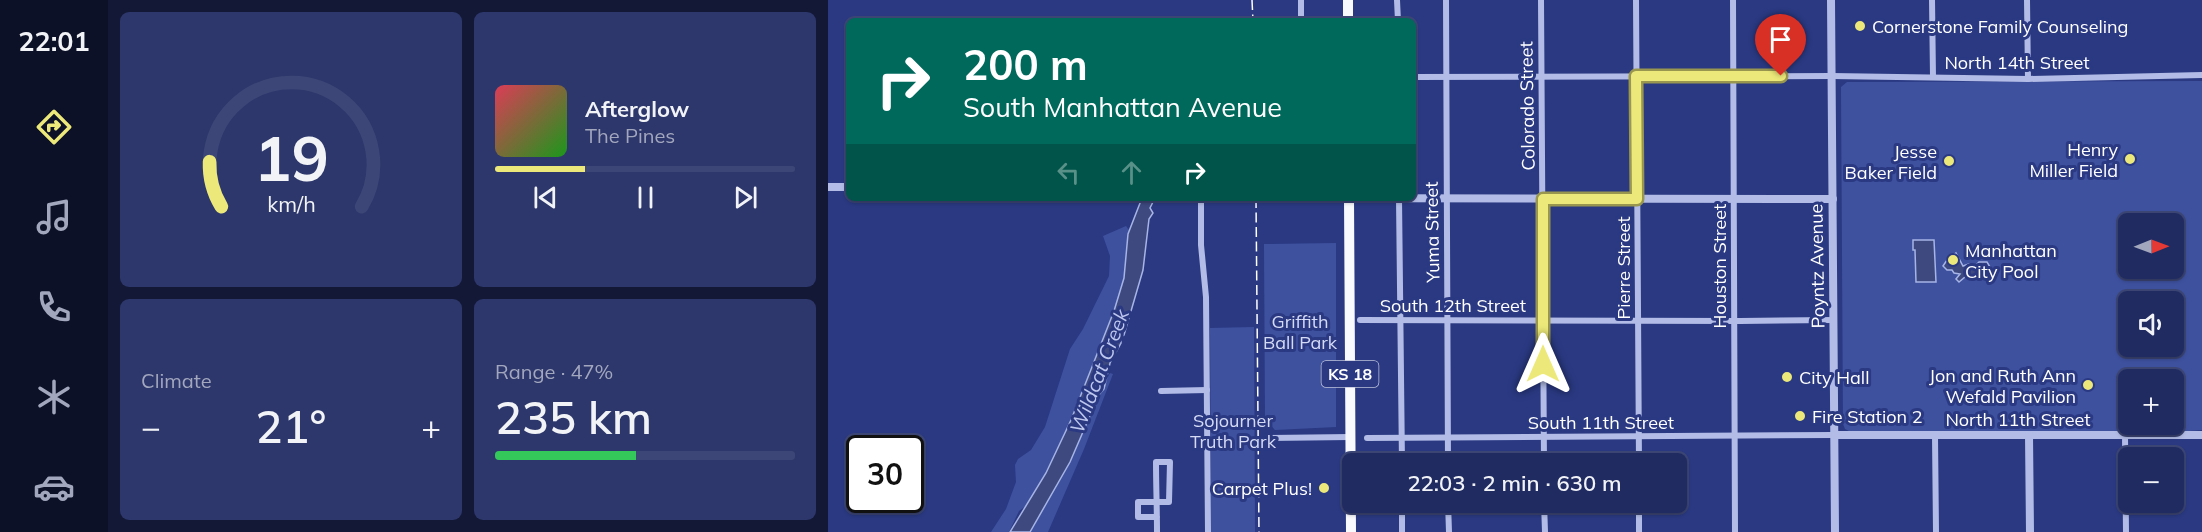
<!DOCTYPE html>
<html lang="en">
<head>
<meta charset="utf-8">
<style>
	body { margin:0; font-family:Mulish,sans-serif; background:#2d376b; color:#f1f3f6; height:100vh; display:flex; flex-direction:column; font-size:22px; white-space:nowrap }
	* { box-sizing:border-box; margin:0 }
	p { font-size:20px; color:#a2a7be }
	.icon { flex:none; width:33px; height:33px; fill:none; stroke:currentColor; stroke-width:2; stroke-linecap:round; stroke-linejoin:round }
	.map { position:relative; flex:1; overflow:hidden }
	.drawer { display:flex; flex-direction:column; gap:12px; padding:12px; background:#121836; width:720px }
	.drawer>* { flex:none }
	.top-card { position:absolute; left:18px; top:18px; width:570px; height:183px; border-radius:9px; box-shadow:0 2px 4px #0004,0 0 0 2px #3d4777; background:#00695c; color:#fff; overflow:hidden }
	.needle { width:39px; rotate:89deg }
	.fabs { position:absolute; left:1290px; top:213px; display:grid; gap:12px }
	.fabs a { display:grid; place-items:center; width:66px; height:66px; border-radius:9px; background:#202b62; box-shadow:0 2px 4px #0004,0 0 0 2px #3d4777; font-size:30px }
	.speed { position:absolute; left:18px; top:435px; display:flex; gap:12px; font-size:30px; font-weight:700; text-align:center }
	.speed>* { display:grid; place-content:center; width:78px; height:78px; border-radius:50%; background:#202b62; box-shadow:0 2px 4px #0004,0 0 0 2px #3d4777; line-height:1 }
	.speed .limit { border:3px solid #111; border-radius:9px; background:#fff; color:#111 }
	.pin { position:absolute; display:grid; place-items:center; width:51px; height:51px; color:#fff; margin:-62px -26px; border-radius:50% 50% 50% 0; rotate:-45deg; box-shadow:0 0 6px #0007 }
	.pin .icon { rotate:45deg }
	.me { position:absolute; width:66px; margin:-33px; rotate:0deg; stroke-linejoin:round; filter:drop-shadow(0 0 4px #0008) }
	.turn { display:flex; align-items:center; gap:21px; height:126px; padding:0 18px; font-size:27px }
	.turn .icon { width:78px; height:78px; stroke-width:2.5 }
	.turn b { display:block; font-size:42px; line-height:51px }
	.lanes { display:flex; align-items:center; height:57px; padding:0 18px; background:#0003; justify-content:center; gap:30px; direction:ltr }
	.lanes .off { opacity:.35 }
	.big { font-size:45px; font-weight:600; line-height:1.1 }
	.drawer .card { flex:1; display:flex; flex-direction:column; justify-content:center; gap:9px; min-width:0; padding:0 21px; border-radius:9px; background:#2d376b }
	.drawer .dial { align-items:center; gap:0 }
	.dial svg { height:156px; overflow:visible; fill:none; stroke:#3d4777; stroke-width:7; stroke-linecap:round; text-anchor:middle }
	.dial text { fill:#f1f3f6; stroke:none }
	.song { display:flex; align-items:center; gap:18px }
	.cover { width:72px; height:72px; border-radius:9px; background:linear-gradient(135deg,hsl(350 70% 55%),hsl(120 70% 35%)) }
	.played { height:6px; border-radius:3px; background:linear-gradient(90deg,#ece97a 30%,#3d4777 30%) }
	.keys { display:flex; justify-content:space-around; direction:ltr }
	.heat { display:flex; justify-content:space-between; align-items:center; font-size:33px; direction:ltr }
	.charge { height:9px; border-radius:4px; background:linear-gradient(90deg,#34c759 47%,#3d4777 0) }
	.drawer .tiles { flex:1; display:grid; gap:12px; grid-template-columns:repeat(2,1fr) }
	.trip { position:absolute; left:514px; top:453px; width:345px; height:60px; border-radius:9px; background:#202b62; box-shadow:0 2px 4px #0004,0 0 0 2px #3d4777; font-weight:600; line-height:60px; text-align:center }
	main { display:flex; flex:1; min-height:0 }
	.dock { display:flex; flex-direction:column; width:108px; justify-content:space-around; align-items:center; background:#0d1127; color:#a2a7be }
	.dock .icon { width:42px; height:42px }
	.dock .on { color:#ece97a }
	.dock b { font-size:27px; color:#f1f3f6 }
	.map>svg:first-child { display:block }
	.green { fill:#3e519f; fill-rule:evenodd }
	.water { fill:#3d497f; stroke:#a7b4e6; stroke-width:1.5 }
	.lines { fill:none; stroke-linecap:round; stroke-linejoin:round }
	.minor { stroke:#b2bce6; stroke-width:6 }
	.tertiary { stroke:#b2bce6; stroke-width:8 }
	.trunk { stroke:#f9fafe; stroke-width:10 }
	.rail { stroke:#fff; stroke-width:1.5; stroke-dasharray:10 4.5; stroke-linecap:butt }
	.route-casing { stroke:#99974f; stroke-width:15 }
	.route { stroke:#ece97a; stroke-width:10 }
	.poi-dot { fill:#ece97a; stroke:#2a3982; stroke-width:2 }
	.labels { text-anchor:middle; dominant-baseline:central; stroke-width:6; stroke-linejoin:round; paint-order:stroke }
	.shield { fill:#2a3982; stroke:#bfc4da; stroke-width:1.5 }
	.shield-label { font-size:16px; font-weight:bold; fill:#fff }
	.poi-label { font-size:18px; fill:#fff; stroke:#2a3982; text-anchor:start }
	.street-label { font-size:18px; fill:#fff; stroke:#2a3982 }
	.park-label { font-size:18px; fill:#d5dbf5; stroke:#2a3982 }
	.water-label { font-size:20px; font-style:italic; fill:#bec7ed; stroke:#2a3982 }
</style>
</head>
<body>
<main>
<nav class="dock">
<b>22:01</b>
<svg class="icon on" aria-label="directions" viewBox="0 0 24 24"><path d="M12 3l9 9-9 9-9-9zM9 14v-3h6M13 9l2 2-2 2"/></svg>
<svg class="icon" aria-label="music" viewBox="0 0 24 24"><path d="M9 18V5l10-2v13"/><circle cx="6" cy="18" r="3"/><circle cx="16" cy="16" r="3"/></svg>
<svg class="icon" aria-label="phone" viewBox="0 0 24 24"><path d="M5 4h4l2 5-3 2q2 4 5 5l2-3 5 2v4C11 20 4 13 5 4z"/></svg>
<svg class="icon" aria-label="climate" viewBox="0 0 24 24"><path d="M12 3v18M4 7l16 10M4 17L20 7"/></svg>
<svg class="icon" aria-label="car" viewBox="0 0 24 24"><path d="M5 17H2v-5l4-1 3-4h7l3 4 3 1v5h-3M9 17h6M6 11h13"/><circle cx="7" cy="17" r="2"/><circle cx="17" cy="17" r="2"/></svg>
</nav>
<section class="drawer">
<div class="tiles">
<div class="card dial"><svg viewBox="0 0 100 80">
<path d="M14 69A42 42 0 1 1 86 69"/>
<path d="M14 69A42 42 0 0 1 8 46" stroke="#ece97a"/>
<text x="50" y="56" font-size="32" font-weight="700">19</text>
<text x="50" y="72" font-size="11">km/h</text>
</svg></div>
<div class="card">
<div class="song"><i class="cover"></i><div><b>Afterglow</b><p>The Pines</p></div></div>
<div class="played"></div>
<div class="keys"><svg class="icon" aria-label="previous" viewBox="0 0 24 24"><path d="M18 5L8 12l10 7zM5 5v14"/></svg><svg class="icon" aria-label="pause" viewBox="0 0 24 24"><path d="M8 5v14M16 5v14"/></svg><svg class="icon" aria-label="next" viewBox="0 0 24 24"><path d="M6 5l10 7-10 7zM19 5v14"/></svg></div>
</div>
<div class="card"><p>Climate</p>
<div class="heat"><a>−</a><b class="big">21°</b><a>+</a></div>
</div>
<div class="card"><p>Range · 47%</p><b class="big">235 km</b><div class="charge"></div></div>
</div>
</section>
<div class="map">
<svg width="1374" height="532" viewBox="0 0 1374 532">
	<rect width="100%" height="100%" fill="#2a3982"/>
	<g class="green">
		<path d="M1374,81V430L1347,432H1023L1017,429L1015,424L1013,87L1019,82ZM1300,224H1346V268H1300ZM1300,302H1346V346H1300ZM1300,380H1346V424H1300Z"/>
		<polygon points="298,226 301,230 296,278 286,311 262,372 243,420 218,473 199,505 191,511 181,532 163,532 178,509 188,482 187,465 190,459 203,450 217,427 242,349 255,329 281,276 282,256 275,236"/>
		<polygon points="508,243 508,427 447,430 437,419 436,244"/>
		<polygon points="426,327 427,532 383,532 382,328"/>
		<polygon points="282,373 285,374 256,449 220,532 202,532 242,462 270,395"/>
	</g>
	<g class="water">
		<polygon points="314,198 327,198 322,208 325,213 321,219 315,270 296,335 293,337 293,343 282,363 276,389 268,398 264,411 242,462 202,532 182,532 218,473 243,420 262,372 286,311 296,278 300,234"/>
		<polygon points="1085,240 1106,240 1108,282 1088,282 1087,250 1085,250"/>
		<polygon points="1128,253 1135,266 1141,264 1144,269 1151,262 1159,262 1162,267 1162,273 1155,278 1137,277 1131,282 1128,279 1132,274 1126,273 1124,270 1119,270 1115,266 1119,260"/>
	</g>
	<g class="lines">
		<g class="minor">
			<polyline points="569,0 570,21"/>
			<polyline points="618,0 620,464"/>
			<polyline points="713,0 716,464"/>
			<polyline points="808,0 811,464"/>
			<polyline points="905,0 907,532"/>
			<polyline points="1104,0 1105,77"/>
			<polyline points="1199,0 1200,79"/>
			<polyline points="473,21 473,0"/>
			<polyline points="585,77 1004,76 1200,79 1374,75"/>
			<polyline points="373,198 373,245 378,297 380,532"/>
			<polyline points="571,198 574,464"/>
			<polyline points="532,320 912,321 1006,320"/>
			<polyline points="333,391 379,390"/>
			<polyline points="1297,435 1298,532"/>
			<polyline points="1107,436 1108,532"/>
			<polyline points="440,438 522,437"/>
			<polyline points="539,438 1007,435"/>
			<polyline points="620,502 621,532"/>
			<polyline points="716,502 717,532"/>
			<polyline points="811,502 811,532"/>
			<path d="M329,517H310V502H341L342,462H328C328,486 329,509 329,532"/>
			<polyline points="574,532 574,502"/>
		</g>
		<g class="tertiary">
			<polyline points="1003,0 1007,532"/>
			<polyline points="0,187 21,187"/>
			<polyline points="210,198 361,198"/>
			<polyline points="384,198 1005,199"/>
			<polyline points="1007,435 1374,435"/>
			<polyline points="1201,435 1202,532"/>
		</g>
		<g class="trunk">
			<polyline points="520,0 520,21"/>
			<polyline points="521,198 523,532"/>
		</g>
		<g class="rail">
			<polyline points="424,0 425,21"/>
			<polyline points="428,198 431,532"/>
		</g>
	</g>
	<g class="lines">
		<g class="route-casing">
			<polyline id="route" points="715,364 715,199 809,199 808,76 953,76"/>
		</g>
		<use href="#route" class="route"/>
	</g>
	<g class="poi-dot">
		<circle cx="1032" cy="26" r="6"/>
		<circle cx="1302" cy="159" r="6"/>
		<circle cx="1121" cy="161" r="6"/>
		<circle cx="1125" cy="260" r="6"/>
		<circle cx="959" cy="377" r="6"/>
		<circle cx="1260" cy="385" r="6"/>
		<circle cx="972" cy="416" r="6"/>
		<circle cx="496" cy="488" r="6"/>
	</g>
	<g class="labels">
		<rect class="shield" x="493.5" y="361" width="57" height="26" rx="4.5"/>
		<g class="shield-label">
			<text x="522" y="374">KS 18</text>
		</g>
		<g class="poi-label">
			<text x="1044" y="26">Cornerstone Family Counseling</text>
			<text x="1290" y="149" text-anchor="end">Henry<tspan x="1290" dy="21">Miller Field</tspan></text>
			<text x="1109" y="151" text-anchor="end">Jesse<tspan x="1109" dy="21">Baker Field</tspan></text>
			<text x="1137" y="250">Manhattan<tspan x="1137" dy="21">City Pool</tspan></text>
			<text x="1248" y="375" text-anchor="end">Jon and Ruth Ann<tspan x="1248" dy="21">Wefald Pavilion</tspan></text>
			<text x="971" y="377">City Hall</text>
			<text x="984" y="416">Fire Station 2</text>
			<text x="484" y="488" text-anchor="end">Carpet Plus!</text>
		</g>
		<g class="street-label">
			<text x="1189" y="62">North 14th Street</text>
			<text transform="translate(699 106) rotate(-91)">Colorado Street</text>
			<text transform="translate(604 232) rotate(-91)">Yuma Street</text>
			<text transform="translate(891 266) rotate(-90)">Houston Street</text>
			<text transform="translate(989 266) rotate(-91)">Poyntz Avenue</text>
			<text transform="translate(795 268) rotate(-90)">Pierre Street</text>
			<text x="625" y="305">South 12th Street</text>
			<text x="1190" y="419">North 11th Street</text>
			<text x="773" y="422">South 11th Street</text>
		</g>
		<g class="park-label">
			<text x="472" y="321">Griffith<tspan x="472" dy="21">Ball Park</tspan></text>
			<text x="405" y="420">Sojourner<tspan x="405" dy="21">Truth Park</tspan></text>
		</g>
		<g class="water-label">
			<text transform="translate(271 371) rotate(-69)">Wildcat Creek</text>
		</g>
	</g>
</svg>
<div class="fabs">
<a><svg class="needle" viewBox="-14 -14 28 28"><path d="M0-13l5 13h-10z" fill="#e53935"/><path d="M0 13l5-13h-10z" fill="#a2a7be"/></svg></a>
<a><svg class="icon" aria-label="sound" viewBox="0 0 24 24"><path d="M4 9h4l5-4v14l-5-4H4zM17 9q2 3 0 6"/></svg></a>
<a>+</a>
<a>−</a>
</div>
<div class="speed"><div class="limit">30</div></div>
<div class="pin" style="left:953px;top:76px;background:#d93025"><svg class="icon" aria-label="arrive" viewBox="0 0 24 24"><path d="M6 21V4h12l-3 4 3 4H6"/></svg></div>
<svg class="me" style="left:715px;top:364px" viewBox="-20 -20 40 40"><path d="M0-17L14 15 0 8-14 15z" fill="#ece97a" stroke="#fff" stroke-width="4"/></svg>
<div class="trip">22:03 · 2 min · 630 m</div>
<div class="top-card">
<div class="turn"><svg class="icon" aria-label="right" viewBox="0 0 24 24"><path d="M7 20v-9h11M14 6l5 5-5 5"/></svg><div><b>200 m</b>South Manhattan Avenue</div></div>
<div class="lanes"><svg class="icon off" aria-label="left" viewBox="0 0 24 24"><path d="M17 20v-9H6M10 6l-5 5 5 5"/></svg><svg class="icon off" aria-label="ahead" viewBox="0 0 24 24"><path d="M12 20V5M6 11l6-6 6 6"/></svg><svg class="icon" aria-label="right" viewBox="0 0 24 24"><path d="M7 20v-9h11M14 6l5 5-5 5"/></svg></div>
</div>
</div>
</main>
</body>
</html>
